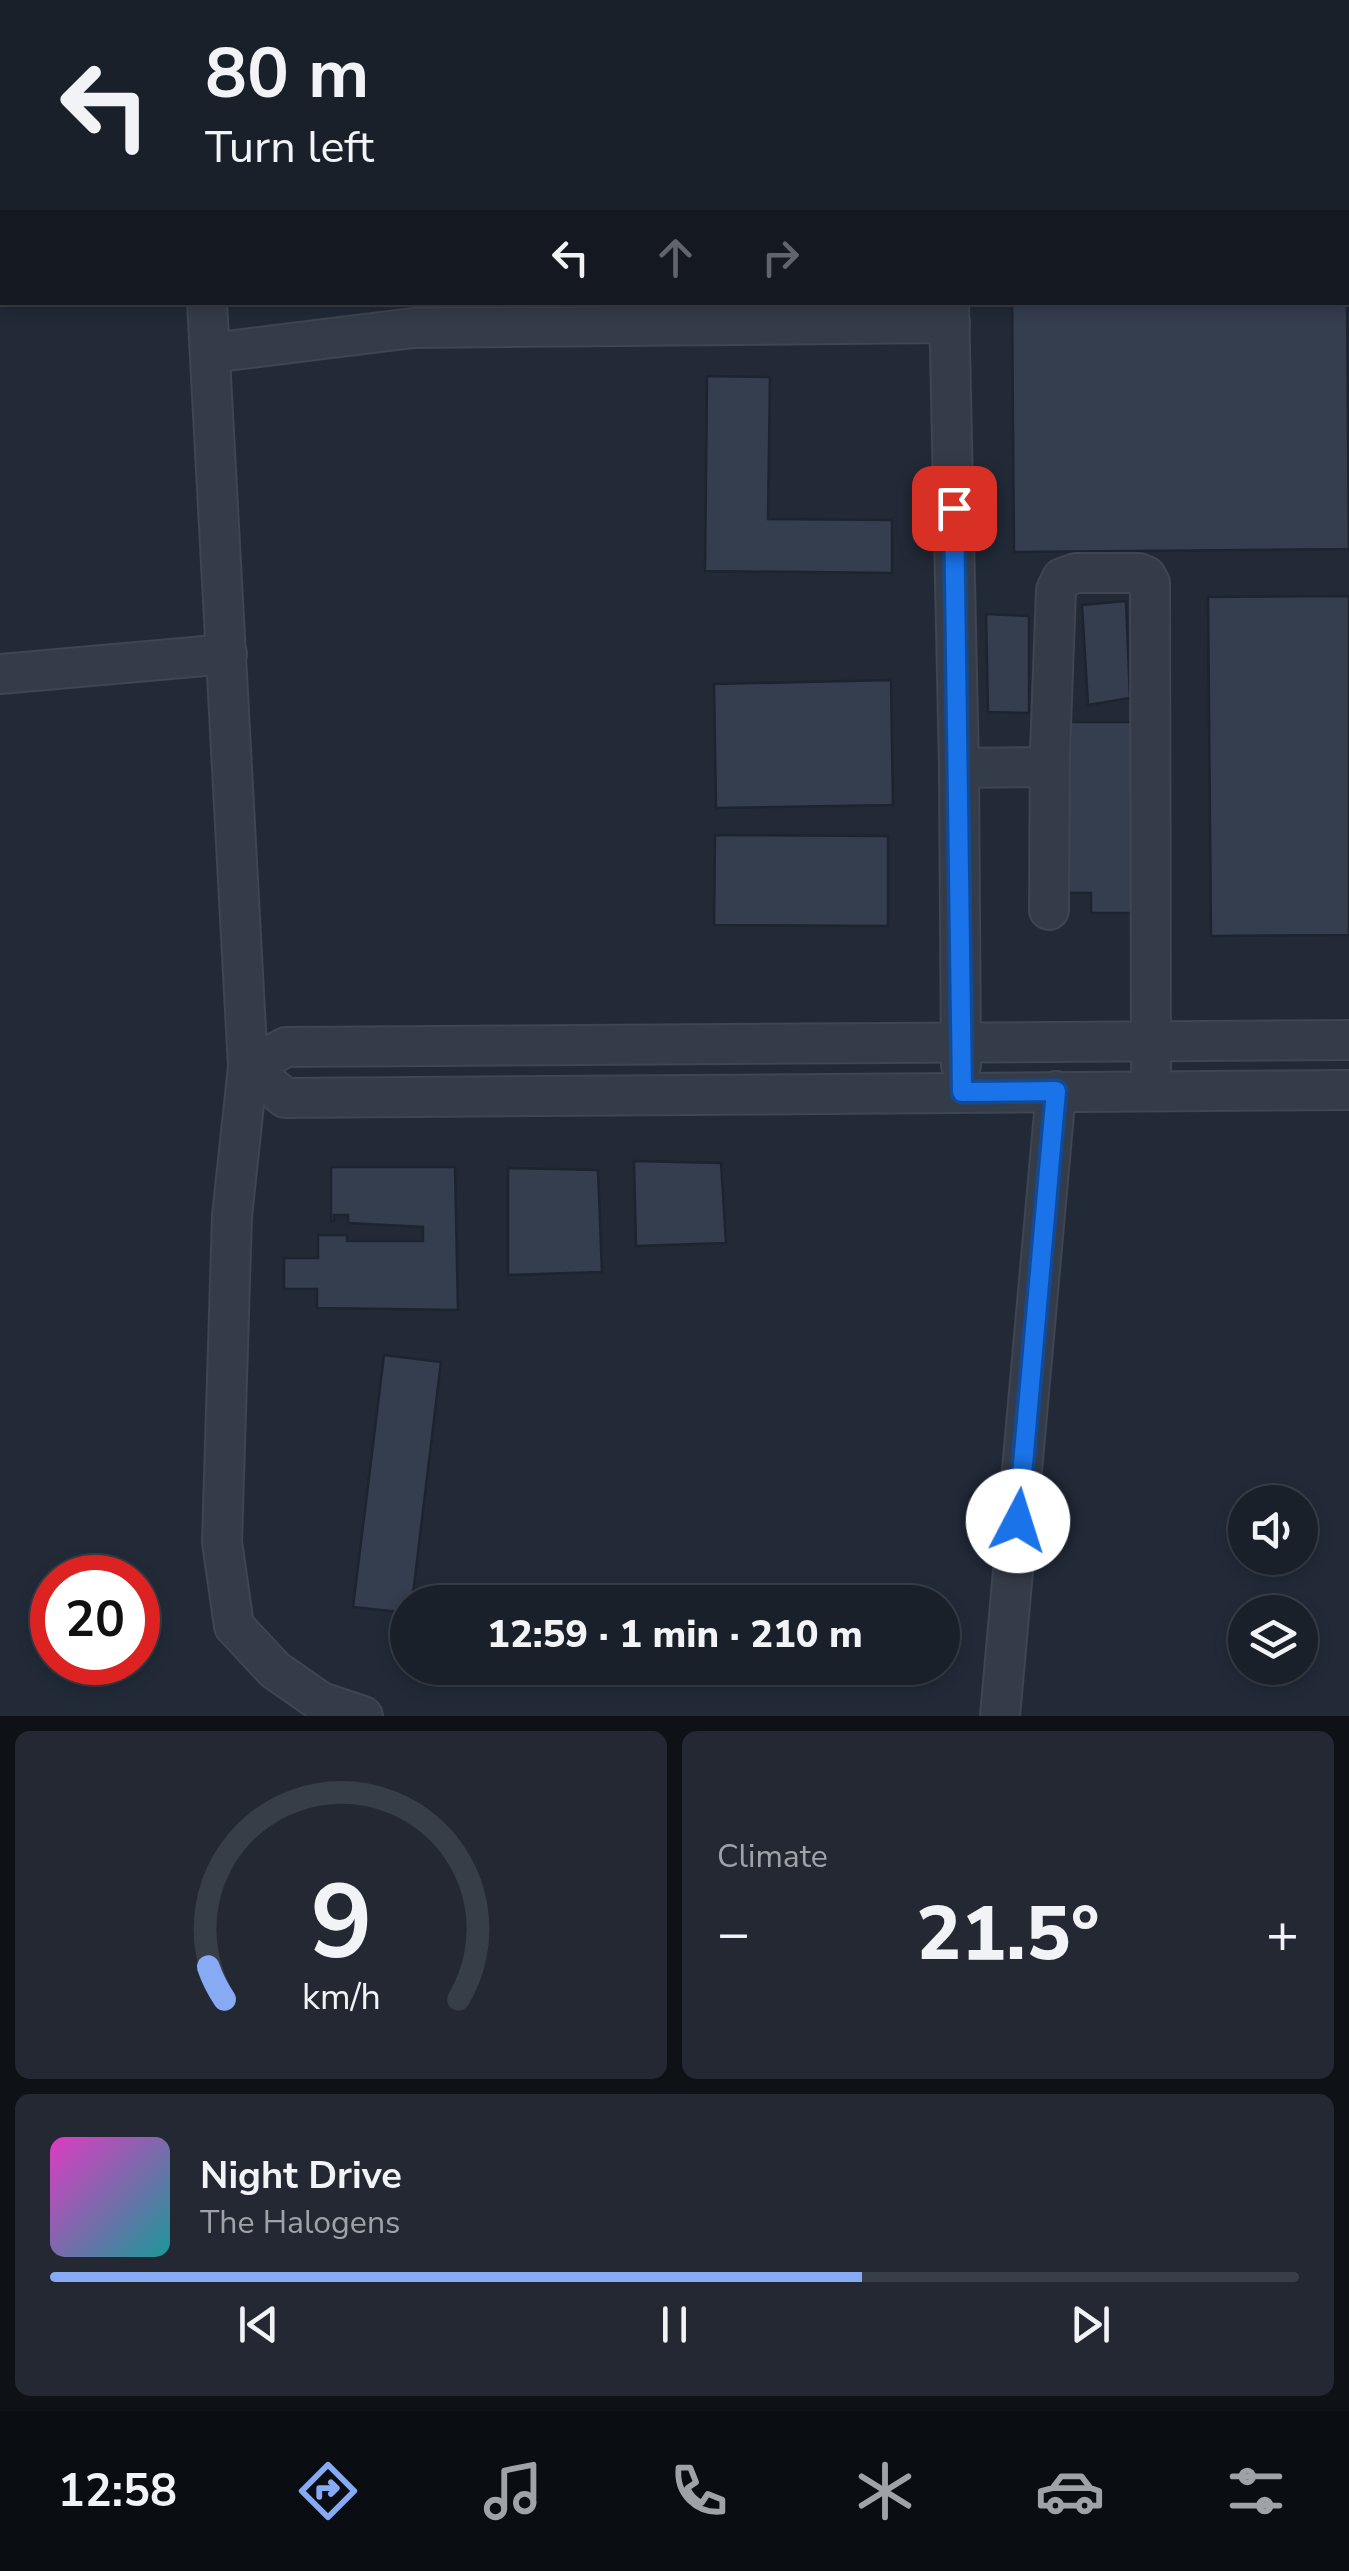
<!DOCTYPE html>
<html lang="en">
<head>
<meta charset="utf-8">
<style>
	body { margin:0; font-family:"Nunito Sans",sans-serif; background:#232832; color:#f1f3f6; height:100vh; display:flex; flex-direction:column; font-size:38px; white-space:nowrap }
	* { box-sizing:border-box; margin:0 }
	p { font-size:32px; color:#9fa3a8 }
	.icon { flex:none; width:55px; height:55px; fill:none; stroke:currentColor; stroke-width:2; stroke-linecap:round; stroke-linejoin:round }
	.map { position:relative; height:1716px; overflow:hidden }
	.details { display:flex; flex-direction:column; gap:15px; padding:15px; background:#0e1217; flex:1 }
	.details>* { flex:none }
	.banner { position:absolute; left:0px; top:0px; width:1350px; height:305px; box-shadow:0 5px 15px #0003,0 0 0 2px #383e47; background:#1a202a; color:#f1f3f6; overflow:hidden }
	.fabs { position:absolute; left:1228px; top:1485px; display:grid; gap:20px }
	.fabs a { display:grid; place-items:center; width:90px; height:90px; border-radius:50%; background:#1a202a; box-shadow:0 5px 15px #0003,0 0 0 2px #383e47; font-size:50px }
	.speed { position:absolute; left:30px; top:1555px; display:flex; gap:20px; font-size:50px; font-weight:700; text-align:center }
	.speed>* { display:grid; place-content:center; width:130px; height:130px; border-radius:50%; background:#1a202a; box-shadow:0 5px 15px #0003,0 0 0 2px #383e47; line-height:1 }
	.speed .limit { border:15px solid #d22; background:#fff; color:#111 }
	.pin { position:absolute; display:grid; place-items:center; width:85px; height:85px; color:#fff; margin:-42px; border-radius:20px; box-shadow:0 5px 15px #0006 }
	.me { position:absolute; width:110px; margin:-55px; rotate:5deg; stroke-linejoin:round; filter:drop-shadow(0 0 8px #0008) }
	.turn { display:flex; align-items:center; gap:35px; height:210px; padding:0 40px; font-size:45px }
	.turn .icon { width:130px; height:130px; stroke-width:2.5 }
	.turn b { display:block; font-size:70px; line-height:85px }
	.lanes { display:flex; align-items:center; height:95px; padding:0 40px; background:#0003; justify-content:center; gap:50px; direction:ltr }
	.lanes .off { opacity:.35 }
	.big { font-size:75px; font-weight:800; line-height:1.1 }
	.details .tile { flex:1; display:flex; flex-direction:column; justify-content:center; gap:15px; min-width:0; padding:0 35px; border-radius:15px; background:#232832 }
	.details .dial { align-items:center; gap:0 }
	.dial svg { height:260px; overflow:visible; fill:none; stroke:#383e47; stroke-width:7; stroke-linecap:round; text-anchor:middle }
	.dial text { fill:#f1f3f6; stroke:none }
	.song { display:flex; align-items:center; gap:30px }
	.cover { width:120px; height:120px; border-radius:15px; background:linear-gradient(135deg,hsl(310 70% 55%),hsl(180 70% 35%)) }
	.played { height:10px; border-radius:5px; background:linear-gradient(90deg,#86abf4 65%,#383e47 65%) }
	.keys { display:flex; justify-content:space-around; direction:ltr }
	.heat { display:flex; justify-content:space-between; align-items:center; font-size:55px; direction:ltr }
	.details .tiles { flex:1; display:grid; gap:15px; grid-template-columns:1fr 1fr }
	.tile:last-child { grid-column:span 2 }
	.trip { position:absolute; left:390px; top:1585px; width:570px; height:100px; border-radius:50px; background:#1a202a; box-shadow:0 5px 15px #0003,0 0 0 2px #383e47; font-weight:800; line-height:100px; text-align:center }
	.tab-bar { display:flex; height:160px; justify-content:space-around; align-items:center; background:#0a0d11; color:#9fa3a8 }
	.tab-bar .icon { width:70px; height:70px }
	.tab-bar .selected { color:#86abf4 }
	.tab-bar b { font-size:45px; color:#f1f3f6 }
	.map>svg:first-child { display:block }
	.building { fill:#343e4f; stroke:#1d2430; stroke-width:2.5 }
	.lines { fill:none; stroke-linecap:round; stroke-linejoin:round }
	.minor-casing { stroke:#3f4552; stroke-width:42 }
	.minor { stroke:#353c49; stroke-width:38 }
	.route-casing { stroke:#114b97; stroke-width:25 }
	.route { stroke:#1a73e8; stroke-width:18 }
</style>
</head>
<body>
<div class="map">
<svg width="1349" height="1716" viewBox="0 0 1349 1716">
	<rect width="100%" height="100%" fill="#222a38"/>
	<g class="building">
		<polygon points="1197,0 1349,0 1349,48 1348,2"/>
		<polygon points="1012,302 1347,302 1349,549 1014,552"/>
		<polygon points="707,376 770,377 768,519 892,520 892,573 705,571"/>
		<polygon points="1349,596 1349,935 1211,936 1208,597"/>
		<polygon points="1126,601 1130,698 1088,705 1082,605"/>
		<polygon points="986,614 1029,616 1029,713 988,712"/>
		<polygon points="891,680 893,805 716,808 714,684"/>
		<polygon points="1062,722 1135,722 1135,913 1091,913 1091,893 1062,893"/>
		<polygon points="715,835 888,836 888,926 714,925"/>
		<polygon points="634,1161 721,1163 726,1243 636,1246"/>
		<polygon points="331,1167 455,1167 458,1310 317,1308 317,1289 284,1289 284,1258 318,1258 318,1235 347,1235 347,1241 423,1241 423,1227 348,1223 348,1215 334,1215 334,1221 331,1222"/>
		<polygon points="508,1168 598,1170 602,1272 508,1275"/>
		<polygon points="384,1355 441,1362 412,1602 408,1602 408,1613 353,1607"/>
	</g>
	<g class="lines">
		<g class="minor-casing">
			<g id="minor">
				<polyline points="83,0 84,2"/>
				<polyline points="661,0 661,2"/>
				<polyline points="945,0 945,2"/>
				<polyline points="541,2 545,0"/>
				<polyline points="207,302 248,1067 232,1216 222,1542 234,1626 275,1670 321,1702 363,1716"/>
				<polyline points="949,302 959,768 961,1065"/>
				<polyline points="210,353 413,328 950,323"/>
				<polyline points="0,674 227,654"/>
				<polyline points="959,768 1036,767 1047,762 1050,752 1056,590 1062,578 1076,573 1139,573 1146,576 1150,583 1151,1067"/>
				<polyline points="1049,910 1050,752"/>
				<polyline points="1349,1040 286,1047 248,1067 285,1098 1349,1090"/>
				<polyline points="1000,1716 1056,1091"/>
			</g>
		</g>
		<use href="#minor" class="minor"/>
	</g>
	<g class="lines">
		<g class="route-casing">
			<polyline id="route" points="954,508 962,1092 1056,1091 1018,1521"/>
		</g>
		<use href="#route" class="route"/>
	</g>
</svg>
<div class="fabs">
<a><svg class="icon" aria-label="sound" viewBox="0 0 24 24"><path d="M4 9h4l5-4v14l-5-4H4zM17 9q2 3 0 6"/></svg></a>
<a><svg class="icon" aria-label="layers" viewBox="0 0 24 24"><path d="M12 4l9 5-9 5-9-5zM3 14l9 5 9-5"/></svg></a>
</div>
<div class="speed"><div class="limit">20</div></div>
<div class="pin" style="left:954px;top:508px;background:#d93025"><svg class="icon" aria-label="arrive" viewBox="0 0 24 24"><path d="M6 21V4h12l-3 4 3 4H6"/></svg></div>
<svg class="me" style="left:1018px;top:1521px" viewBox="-20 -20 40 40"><circle r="19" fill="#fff"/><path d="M0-13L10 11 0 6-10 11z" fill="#1a73e8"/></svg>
<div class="trip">12:59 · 1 min · 210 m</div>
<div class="banner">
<div class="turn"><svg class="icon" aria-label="left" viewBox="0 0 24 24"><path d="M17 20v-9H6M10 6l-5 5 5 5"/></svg><div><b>80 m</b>Turn left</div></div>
<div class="lanes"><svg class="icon" aria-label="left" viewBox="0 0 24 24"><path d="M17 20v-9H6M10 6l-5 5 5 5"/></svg><svg class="icon off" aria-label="ahead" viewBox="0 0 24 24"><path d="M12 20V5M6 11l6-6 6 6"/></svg><svg class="icon off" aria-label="right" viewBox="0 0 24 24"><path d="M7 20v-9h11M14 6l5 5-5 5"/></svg></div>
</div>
</div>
<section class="details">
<div class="tiles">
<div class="tile dial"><svg viewBox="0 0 100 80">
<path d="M14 69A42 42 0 1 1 86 69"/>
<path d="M14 69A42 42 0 0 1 9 59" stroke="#86abf4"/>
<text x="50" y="56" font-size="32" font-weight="700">9</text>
<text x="50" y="72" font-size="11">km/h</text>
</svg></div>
<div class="tile"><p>Climate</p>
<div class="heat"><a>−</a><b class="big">21.5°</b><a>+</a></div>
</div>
<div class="tile">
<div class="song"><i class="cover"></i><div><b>Night Drive</b><p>The Halogens</p></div></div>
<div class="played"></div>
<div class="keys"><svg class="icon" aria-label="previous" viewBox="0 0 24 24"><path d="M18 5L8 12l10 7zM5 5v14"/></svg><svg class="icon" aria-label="pause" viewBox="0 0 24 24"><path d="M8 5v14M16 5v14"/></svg><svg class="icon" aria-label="next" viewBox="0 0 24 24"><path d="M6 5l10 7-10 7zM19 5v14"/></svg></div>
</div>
</div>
</section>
<nav class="tab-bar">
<b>12:58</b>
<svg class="icon selected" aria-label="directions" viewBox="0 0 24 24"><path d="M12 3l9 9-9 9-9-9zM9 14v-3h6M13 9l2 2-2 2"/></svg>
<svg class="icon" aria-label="music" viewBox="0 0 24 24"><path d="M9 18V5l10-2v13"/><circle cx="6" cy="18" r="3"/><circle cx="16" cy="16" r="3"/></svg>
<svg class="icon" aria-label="phone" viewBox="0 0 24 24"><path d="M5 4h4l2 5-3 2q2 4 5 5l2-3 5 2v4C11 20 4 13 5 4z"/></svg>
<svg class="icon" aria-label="climate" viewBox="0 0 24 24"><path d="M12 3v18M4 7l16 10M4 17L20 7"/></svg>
<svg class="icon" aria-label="car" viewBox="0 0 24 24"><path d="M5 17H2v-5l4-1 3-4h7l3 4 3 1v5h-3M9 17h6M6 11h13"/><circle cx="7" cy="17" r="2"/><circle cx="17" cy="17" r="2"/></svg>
<svg class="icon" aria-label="filters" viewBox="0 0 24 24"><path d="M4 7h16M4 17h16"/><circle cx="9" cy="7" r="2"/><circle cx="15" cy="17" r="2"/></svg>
</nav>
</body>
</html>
